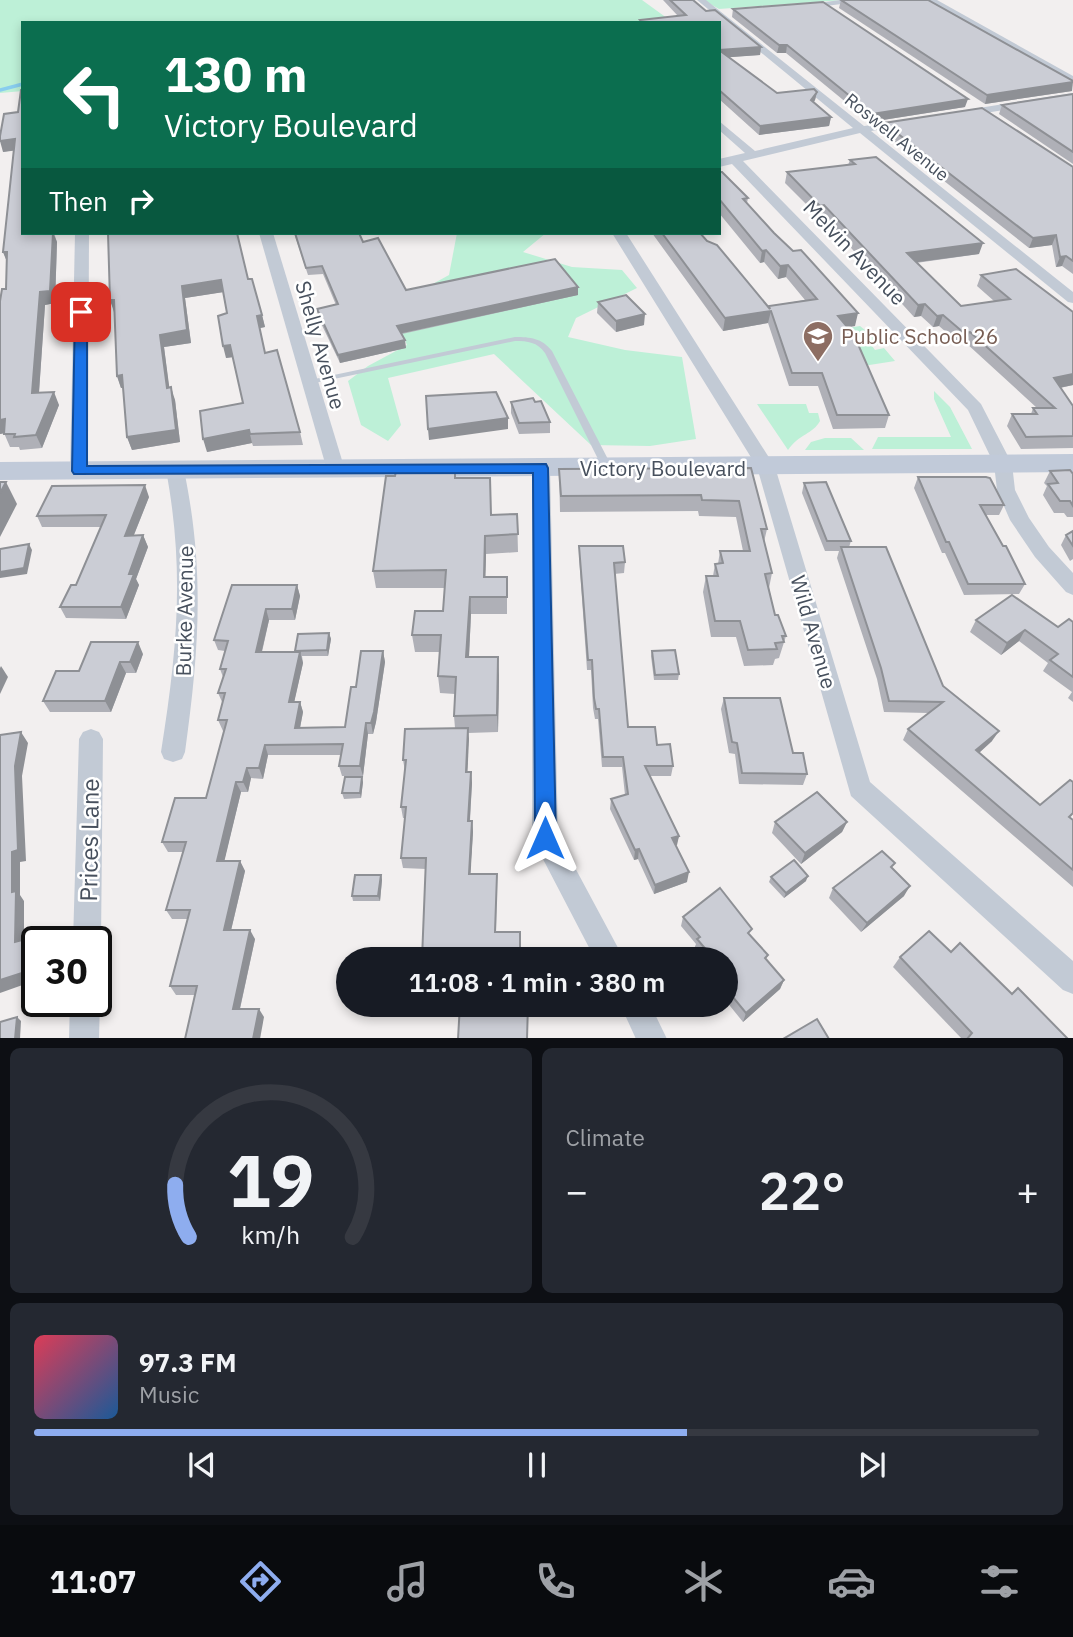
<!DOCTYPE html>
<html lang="en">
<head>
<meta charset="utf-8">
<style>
	body { margin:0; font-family:"IBM Plex Sans",sans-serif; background:#242831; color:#f1f3f6; height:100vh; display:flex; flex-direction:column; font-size:26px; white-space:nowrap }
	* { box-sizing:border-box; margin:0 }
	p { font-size:23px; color:#9ea1a6 }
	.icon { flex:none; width:38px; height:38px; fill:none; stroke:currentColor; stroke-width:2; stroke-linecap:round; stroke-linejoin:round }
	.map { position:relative; height:1038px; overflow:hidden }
	.sheet { display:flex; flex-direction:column; gap:10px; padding:10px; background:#0d0f14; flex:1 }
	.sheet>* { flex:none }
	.guide { position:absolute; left:21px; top:21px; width:700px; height:214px; border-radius:0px; box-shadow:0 4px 10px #0003; background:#0b6e4f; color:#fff; overflow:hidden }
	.speed { position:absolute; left:21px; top:926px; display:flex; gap:14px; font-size:35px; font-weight:700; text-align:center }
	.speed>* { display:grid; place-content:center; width:91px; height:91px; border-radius:50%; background:#171b24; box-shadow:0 4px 10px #0003; line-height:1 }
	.speed .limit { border:4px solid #111; border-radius:10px; background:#fff; color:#111 }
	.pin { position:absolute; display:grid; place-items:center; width:60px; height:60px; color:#fff; margin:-30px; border-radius:14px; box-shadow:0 4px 10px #0006 }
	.me { position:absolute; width:77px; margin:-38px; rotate:0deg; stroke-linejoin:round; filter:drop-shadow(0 0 5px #0008) }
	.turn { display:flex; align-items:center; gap:24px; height:147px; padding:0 28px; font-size:32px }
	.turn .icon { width:91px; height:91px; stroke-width:2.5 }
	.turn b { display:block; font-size:49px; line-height:60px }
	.then { display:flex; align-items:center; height:66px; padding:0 28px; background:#0003; gap:14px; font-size:26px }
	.big { font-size:52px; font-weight:600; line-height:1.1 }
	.sheet .widget { flex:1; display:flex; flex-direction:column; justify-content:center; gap:10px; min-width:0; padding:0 24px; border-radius:10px; background:#242831 }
	.sheet .dial { align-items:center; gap:0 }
	.dial svg { height:182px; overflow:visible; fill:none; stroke:#363941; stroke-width:7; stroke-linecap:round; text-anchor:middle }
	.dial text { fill:#f1f3f6; stroke:none }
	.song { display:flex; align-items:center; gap:21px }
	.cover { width:84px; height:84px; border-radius:10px; background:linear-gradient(135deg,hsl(350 70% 55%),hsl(210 70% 35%)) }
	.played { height:7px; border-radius:4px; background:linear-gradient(90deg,#8eadef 65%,#363941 65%) }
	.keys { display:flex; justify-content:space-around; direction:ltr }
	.heat { display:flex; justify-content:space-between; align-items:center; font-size:38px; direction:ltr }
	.sheet .tiles { flex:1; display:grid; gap:10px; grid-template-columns:1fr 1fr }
	.widget:last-child { grid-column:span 2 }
	.trip { position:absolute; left:336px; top:947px; width:402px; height:70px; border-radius:35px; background:#171b24; box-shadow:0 4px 10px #0003; font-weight:600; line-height:70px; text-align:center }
	.dock { display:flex; height:112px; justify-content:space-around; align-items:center; background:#090b0e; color:#9ea1a6 }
	.dock .icon { width:49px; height:49px }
	.dock .selected { color:#8eadef }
	.dock b { font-size:32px; color:#f1f3f6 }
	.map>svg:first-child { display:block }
	.green { fill:#bdf0d7 }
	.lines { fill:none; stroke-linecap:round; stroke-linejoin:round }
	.stream { stroke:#88cdee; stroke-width:3.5 }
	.lane { fill:#c2cad5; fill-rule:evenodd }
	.street { fill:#c2cad5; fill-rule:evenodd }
	.secondary { fill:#c1cad9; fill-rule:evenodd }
	.wall { fill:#afb0b7 }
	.shaded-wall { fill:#8e9095 }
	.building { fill:#cbcdd5; stroke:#8e9095; stroke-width:2 }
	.route { fill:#1a73e8; stroke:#114b97; stroke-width:2 }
	.labels { text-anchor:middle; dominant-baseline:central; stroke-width:5; stroke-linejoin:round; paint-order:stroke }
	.far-street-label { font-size:18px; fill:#47505d; stroke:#fff }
	.street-label { font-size:21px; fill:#47505d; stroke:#fff }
	.education-label { font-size:21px; fill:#785e54; stroke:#fff; text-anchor:start }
	.near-street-label { font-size:24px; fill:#47505d; stroke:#fff }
</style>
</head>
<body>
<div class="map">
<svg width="1073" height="1039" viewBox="0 0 1073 1039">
	<rect width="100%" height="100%" fill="#f2efef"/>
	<g class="green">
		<polygon points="0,0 642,0 671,21 650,23 23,23 23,91 0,93"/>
		<polygon points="703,0 843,0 719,9"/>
		<polygon points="457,233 546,233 523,252 572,267 622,270 637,288 576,318 568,337 625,350 682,357 696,439 650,446 591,445 494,354 388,378 401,425 388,441 361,425 348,381 368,366 407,345 396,319 418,292 449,275"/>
		<polygon points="860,326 882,344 872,346 875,350 884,348 895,361 863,366 847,328"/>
		<polygon points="934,391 950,407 972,449 872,449 878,437 951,437 934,399"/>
		<path d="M757,404H806L809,413H818L820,421C813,434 799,434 788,450Z"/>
		<polygon points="825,438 851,438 864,450 805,450 811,442"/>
	</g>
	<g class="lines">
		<polyline class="stream" points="0,90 23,84"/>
		<path class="lane" d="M515,337C530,337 542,338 552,351L612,467L610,469H604L602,467L545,353C537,342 528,341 515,341L310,384L306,382L310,380Z"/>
		<g class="street">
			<polygon points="697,0 706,0 864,126 913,120 913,124 871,131 1073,292 1073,303 1068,302 860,133 743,161 981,404 1012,464 1015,490 1029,518 1049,547 1073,573 1073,595 1066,592 1035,557 1010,520 997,490 994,464 968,410 732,164 719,167 719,159 745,153 719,130 719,121 755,151 853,128"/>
			<polygon points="840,0 874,0 801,9 797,6"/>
			<polygon points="927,0 937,0 1073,76 1073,83"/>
			<polygon points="1073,93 1073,99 960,117 955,114 960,111"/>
			<polygon points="75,233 89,233 88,471 79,477 70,471"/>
			<polygon points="259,233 273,233 345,470 342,474 330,474 327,470"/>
			<polygon points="612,233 626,233 775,467 870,782 1073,961 1073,994 1063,990 851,796 757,467"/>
			<polygon points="541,462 550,468 558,836 624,959 595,959 532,838 532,468"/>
			<path d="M175,464L184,470C205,571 199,651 185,752L182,759L173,762L164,759L161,752C177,651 185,571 166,470Z"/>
			<polygon points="91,729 99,732 103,739 101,942 96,952 96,942 73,942 79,739 83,732"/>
			<polygon points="96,993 100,1001 99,1039 69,1039 70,1001 96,1001"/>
			<polygon points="620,1004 650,1004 667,1039 636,1039"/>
		</g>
		<polygon class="secondary" points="1073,454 1073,472 0,480 0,462"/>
	</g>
	<g class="wall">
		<polygon points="663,0 693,0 706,11 761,47 760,55 729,57 777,93 817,92 815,100 814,102 831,117 829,126 759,135 719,99 719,23 640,23 640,20 678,16"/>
		<polygon points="841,0 1072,91 985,104 839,8"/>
		<polygon points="733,9 965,107 870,122 786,53 777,53 732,17"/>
		<polygon points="1073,94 1073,164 999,114 1002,105"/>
		<polygon points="18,112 23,233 54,233 57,242 55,303 45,305 39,393 59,405 42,448 20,450 19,447 10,447 4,433 0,434 0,301 6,289 7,262 3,252 14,150 3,152"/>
		<polygon points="884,123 1073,167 1073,274 1062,266 1056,267 1052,245 1029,248 882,132"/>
		<polygon points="850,160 979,254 916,263 961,306 994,301 977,286 981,275 1016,269 1073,385 1060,388 1073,406 1073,448 1021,449 1007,426 1012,414 1031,414 1033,408 1037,408 966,343 960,344 939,326 933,327 921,316 914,317 822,216 818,216 785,183 787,172 848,165"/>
		<polygon points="719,172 748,198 747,203 855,326 847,327 889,415 885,428 833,429 818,386 789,386 768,323 723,331 652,233 700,233 769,308 769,306 805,300 786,277 778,279 764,262 760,263 719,213"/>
		<polygon points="294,233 359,233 363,242 406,290 578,287 578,295 402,334 406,348 340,363 318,317 317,309 336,305 323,274 308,275"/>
		<polygon points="248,279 262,315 265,327 260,328 265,353 300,432 303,445 253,446 252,443 207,452 243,403 233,357 226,358 227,313 223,292 185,298 191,343 164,347 169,388 175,400 180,442 132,450 127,437 123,388 121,388 117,376 115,312 110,300"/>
		<polygon points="598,302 644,325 616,332 597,313"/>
		<polygon points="511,402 550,422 550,433 519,434 511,413"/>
		<polygon points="751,468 767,529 764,542 772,573 769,588 775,615 786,636 779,658 775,659 773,665 744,666 736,637 711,637 703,592 706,576 713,576 715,564 718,564 720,551 743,551 736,517 699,516 698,511 560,512 559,469"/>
		<polygon points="1050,471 1073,474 1073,517 1067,517 1064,513 1054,513 1043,495 1047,486 1044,483"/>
		<polygon points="918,477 1004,505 999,515 986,515 1025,584 1019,594 964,595 945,553 942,553 914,488"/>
		<polygon points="455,478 491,515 517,514 518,552 486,554 485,577 507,577 507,614 471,614 469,657 499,675 498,732 468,733 467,772 471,772 472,783 470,821 472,821 473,832 470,874 497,874 496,932 520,959 426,869 403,868 401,858 405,818 403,818 401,807 405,771 403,760 455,728 454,716 455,694 440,693 438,676 440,652 415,652 412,635 443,611 445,588 376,588 373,571"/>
		<polygon points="804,483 851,541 849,547 943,686 992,741 979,753 1040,805 1073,820 1073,887 903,740 908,729 929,713 884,712 877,679 837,558 839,551 825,551 802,493"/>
		<polygon points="149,497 134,535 143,535 148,547 136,579 139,585 126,619 66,618 60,607 76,585 101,527 42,527 37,516"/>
		<polygon points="1073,531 1073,559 1070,561 1061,545 1066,535"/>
		<polygon points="579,546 625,562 624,573 614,574 628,727 657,745 673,766 671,776 649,776 679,836 676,846 687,882 654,894 638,859 634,860 610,809 611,799 625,795 622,767 602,767 598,719 595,719 593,708 591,670 587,670 579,556"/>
		<polygon points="297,585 300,596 295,620 269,620 262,652 295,652 329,633 331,639 328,656 302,656 303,663 294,702 300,702 303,712 300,728 345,727 356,687 383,651 385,662 376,722 373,734 368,734 363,776 342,776 339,766 341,755 268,755 263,779 251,778 248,792 241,792 224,861 240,861 245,871 231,930 255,939 240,1009 264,1017 195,995 176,995 170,986 188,919 172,919 166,910 183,852 168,852 162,842 206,798 224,731 223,731 218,720 223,704 218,693 223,677 220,669 225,651 218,650 214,640"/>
		<polygon points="976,620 1058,627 1073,622 1073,702 1068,698 1072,692 1043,671 1048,663 1019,641 1001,655 970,632"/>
		<polygon points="652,651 679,674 678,680 654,680 651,656"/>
		<polygon points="143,654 136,673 126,673 111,712 50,712 43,701 79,671"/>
		<polygon points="724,698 793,753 807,774 803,785 739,784 735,754 729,753 721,709"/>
		<polygon points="363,782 361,798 344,799 342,793"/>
		<polygon points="775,822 847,822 842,832 801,864 772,833"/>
		<polygon points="892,868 904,896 861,932 829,898 833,888"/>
		<polygon points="381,875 382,880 380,901 353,901 352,896"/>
		<polygon points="771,877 806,881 784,898 769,882"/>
		<polygon points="683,917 750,935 768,955 766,959 784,980 780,989 743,1022 726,1001 726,959 703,959 694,949 696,944 681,926"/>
		<polygon points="951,952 1012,994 1068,1039 962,1039 893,967 900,957"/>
	</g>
	<g class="shaded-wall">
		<polygon points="779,45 787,45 786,53 777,53"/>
		<polygon points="761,47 760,55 719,58 719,50"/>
		<polygon points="1073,82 1072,91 985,104 987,95"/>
		<polygon points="817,92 815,100 809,108 811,100"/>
		<polygon points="968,99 965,107 870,122 872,114"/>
		<polygon points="831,117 829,126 759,135 760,126"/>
		<polygon points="15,139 19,150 3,152 0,141"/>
		<polygon points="824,205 822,216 818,216 820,206"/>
		<polygon points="53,233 57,242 55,303 45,305 38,406 32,393 40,292"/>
		<polygon points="1056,235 1052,245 1029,248 1033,238"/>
		<polygon points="983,243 979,254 903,264 907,253"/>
		<polygon points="766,250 764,262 760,263 762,251"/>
		<polygon points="3,252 7,252 8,264"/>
		<polygon points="1066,256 1062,266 1056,267 1060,257"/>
		<polygon points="788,265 786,277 778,279 780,266"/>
		<polygon points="221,280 224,292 185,298 191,343 164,347 171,400 167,388 160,335 182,286"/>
		<polygon points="578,287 578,295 398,334 397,326"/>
		<polygon points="110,300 114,300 118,312 114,312"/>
		<polygon points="925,304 921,316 914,317 918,305"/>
		<polygon points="771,311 768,323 723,331 725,318"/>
		<polygon points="858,313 855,326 834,329 838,316"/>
		<polygon points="645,314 644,325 616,332 616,321"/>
		<polygon points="262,315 265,327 260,328 257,316"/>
		<polygon points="943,315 939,326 933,327 937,316"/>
		<polygon points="970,332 966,343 960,344 964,333"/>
		<polygon points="405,340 406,348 340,363 338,355"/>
		<polygon points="230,345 233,357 226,358 223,346"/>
		<polygon points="1073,374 1073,385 1049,390 1054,378"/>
		<polygon points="122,375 126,387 121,388 117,376"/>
		<polygon points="171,387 175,400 180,442 132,450 127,437"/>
		<polygon points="54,392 59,405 42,448 36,435"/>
		<polygon points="508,418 508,429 429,440 428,429"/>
		<polygon points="5,419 11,432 0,434 0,420"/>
		<polygon points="249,430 252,443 207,452 203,439"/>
		<polygon points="6,482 17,504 0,537 0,493"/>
		<polygon points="145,485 149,497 129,547 125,536"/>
		<polygon points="143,535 148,547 136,579 139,585 126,619 121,607 129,574"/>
		<polygon points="485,536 486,554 485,594 484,577"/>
		<polygon points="29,544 32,550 27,574 0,578 0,572"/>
		<polygon points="297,585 300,596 295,620 292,609"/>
		<polygon points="470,597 471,614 468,675 466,657"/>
		<polygon points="266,609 269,620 259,663 256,652"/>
		<polygon points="1025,630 1019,641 1001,655 1007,643"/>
		<polygon points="329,633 331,639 328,656 327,650"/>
		<polygon points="138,642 143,654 136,673 130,662"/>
		<polygon points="383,651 385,662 376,722 373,734 371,723"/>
		<polygon points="300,652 303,663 292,712 289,702"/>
		<polygon points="498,657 499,675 498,732 497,715"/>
		<polygon points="120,662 126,673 111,712 105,701"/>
		<polygon points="1,666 8,677 0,694 0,668"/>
		<polygon points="300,702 303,712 298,738 295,728"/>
		<polygon points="366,723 368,734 363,776 360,766"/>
		<polygon points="468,728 469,739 467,783 466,772"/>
		<polygon points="999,731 992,741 970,761 976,750"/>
		<polygon points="21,732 28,743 22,776 26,861 20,862 20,895 24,901 24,942 30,949 31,982 0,993 0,980 15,942 12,892 12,852 15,766"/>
		<polygon points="265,745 268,755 263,779 259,768"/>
		<polygon points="247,768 251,778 248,792 243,782"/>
		<polygon points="471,772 472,783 469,832 468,821"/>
		<polygon points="362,777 363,782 361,798 360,793"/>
		<polygon points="236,782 241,792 222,871 217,861"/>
		<polygon points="472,821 473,832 470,884 469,874"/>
		<polygon points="847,822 842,832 801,864 805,853"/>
		<polygon points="679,836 677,845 670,847 672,838"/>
		<polygon points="639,849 638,859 634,860 635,850"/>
		<polygon points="240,861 245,871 229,939 224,930"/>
		<polygon points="689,872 687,882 654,894 655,885"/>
		<polygon points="381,875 382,880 380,901 378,896"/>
		<polygon points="808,876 806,881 784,898 786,893"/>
		<polygon points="910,886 904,896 861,932 867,923"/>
		<polygon points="250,930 255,939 238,1017 233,1009"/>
		<polygon points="784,980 780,989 743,1022 746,1013"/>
		<polygon points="259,1009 264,1017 260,1039 253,1039"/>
		<polygon points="17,1017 21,1021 20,1039 15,1039"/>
	</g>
	<g class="building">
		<polygon points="670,0 693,0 706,11 715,10 761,47 719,50 719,23 643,23 640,20 686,15"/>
		<polygon points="841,0 928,0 1073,81 1073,82 987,95"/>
		<polygon points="823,2 968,99 872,114 787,45 779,45 733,9"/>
		<polygon points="719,50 777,93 814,89 817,92 811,100 831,117 760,126 719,90"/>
		<polygon points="23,89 23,233 53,233 50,291 40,292 32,393 54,392 36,435 14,437 15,434 4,434 5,419 0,420 0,301 2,289 6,289 7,252 3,252 15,139 0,141 0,136 4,114 18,112 21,90"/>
		<polygon points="1073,94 1073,152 1002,105"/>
		<polygon points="982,108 1073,167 1073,261 1066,256 1060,257 1056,235 1033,238 884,123"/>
		<polygon points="876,157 983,243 907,253 961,306 1010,299 981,275 1016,269 1073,312 1073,374 1054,378 1073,406 1073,436 1026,437 1012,414 1037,414 1033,408 1055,408 970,332 964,333 943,315 937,316 925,304 918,305 824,205 820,206 787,172 855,164 850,160"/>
		<polygon points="719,172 722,172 748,198 743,199 774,233 793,251 801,250 858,313 838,316 854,335 889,415 837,415 822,373 792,373 771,311 725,318 662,233 700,233 707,241 717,245 770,309 769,306 817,299 788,265 780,266 766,250 762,251 719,199"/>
		<polygon points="108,233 237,233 248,279 252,279 262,315 257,316 265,353 277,350 300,432 250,434 249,430 203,439 200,411 243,403 230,345 223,346 218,316 227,313 221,280 182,286 187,330 160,335 167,388 171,387 176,430 127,437 122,375 117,376 114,300 110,300"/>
		<polygon points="295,233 359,233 363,242 378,238 406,290 555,259 578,287 397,326 405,340 338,355 317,309 338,304 322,266 306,268"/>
		<polygon points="626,295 645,314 616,321 598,302"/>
		<polygon points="496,392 508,418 428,429 426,396"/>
		<polygon points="533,398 535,402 541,401 550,422 519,423 511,402"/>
		<polygon points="751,468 767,529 761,529 772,573 765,574 775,615 778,615 786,636 782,636 784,642 775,643 777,649 748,650 740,621 715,621 706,576 718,576 715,564 723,563 720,551 750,551 739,501 702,500 701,495 561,496 559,469"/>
		<polygon points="1070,470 1073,474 1073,506 1070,501 1060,501 1048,484 1058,483 1050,471"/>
		<polygon points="396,471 455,471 455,478 490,478 491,515 517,514 518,534 485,536 484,577 507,577 507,597 470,597 466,657 498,657 497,715 454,716 456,677 438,676 441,635 412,635 415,611 443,611 446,570 373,571 386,476 395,476"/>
		<polygon points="918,477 986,477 990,478 1004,505 980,505 1003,546 1006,546 1025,584 968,584 949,542 946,542"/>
		<polygon points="0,482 6,482 0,493"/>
		<polygon points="826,482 851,541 827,541 804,483"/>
		<polygon points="145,485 125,536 143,535 129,574 134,574 121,607 60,607 71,585 76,585 106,515 37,516 52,486"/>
		<polygon points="1073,531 1073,546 1066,535"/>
		<polygon points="29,544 24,568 0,572 0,549"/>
		<polygon points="579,546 623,546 625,562 614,563 628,727 655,727 657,745 670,744 673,766 645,766 679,836 672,838 689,872 655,885 639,849 635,850 611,799 628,794 623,757 603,757 599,709 596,709 594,698 592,660 588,660"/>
		<polygon points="841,547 886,547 943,686 999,731 976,750 1040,805 1070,780 1073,782 1073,813 1069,817 1073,820 1073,870 908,729 943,702 889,701 881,668"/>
		<polygon points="232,585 297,585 292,609 266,609 256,652 300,652 289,702 300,702 295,728 345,727 351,687 356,687 361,651 383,651 374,712 371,723 366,723 360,766 339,766 343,744 265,745 259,768 247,768 243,782 236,782 217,861 240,861 224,930 250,930 233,1009 259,1009 253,1039 185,1039 197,986 170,986 190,910 166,910 186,842 162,842 175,798 206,798 227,720 218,720 225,693 218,693 226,669 220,669 228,641 214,640"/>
		<polygon points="1012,595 1058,627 1069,619 1073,622 1073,677 1050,660 1058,654 1025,630 1007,643 976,620"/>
		<polygon points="329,633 327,650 295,651 298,634"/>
		<polygon points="91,642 138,642 130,662 120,662 105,701 43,701 56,671 79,671"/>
		<polygon points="675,650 679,674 655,675 652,651"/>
		<polygon points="724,698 780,698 793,753 803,753 807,774 742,773 737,743 732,742"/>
		<polygon points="468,728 466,772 471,772 468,821 472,821 469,874 497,874 495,932 520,932 520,959 422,959 426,858 401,858 406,807 401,807 406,760 403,760 405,729"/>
		<polygon points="21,732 15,766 18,850 12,852 12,892 16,891 15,942 22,940 22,973 0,980 0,735"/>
		<polygon points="345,777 362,777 360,793 342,793"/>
		<polygon points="817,792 847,822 805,853 775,822"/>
		<polygon points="882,851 895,863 891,867 910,886 867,923 833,888"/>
		<polygon points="794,860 808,876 786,893 771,877"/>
		<polygon points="355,875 381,875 378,896 352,896"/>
		<polygon points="720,888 752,929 748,933 768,955 765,958 784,980 746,1013 727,990 731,987 726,982 726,959 714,959 697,939 700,937 683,917"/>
		<polygon points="929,931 951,952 960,943 1012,994 1018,988 1068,1039 967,1039 972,1033 900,957"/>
		<polygon points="460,1004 528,1004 527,1039 458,1039"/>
		<polygon points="17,1017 15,1039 0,1039 0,1022"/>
		<polygon points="817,1019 829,1039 783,1039"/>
	</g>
	<polygon class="route" points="81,308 87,312 87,466 546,464 548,468 556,838 553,845 545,848 538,845 535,838 533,473 74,474 72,471 75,312"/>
	<defs>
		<g id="school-pin" transform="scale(1.575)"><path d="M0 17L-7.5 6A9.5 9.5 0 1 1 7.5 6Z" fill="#8d6e63" stroke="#fff"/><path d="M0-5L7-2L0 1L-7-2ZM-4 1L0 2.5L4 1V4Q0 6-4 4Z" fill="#fff"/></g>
	</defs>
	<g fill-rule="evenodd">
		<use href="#school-pin" x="818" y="336"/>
	</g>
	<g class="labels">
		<g class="far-street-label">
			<text transform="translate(897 137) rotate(39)">Roswell Avenue</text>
		</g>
		<g class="street-label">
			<text transform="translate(855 252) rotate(46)">Melvin Avenue</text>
			<text transform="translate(321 345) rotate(74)">Shelly Avenue</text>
			<text x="663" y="468">Victory Boulevard</text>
			<text transform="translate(184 611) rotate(-89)">Burke Avenue</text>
			<text transform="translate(814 632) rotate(74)">Wild Avenue</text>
		</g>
		<g class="education-label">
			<text x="841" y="336">Public School 26</text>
		</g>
		<g class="near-street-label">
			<text transform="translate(89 840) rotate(-89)">Prices Lane</text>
		</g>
	</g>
</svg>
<div class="speed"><div class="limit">30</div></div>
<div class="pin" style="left:81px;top:312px;background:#d93025"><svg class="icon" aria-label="arrive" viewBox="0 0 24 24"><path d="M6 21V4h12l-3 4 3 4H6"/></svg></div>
<svg class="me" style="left:545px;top:838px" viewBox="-20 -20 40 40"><path d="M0-17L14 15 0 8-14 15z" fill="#1a73e8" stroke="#fff" stroke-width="4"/></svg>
<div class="trip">11:08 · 1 min · 380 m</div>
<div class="guide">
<div class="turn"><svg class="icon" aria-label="left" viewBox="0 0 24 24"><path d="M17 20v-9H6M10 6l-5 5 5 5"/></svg><div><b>130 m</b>Victory Boulevard</div></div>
<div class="then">Then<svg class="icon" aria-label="right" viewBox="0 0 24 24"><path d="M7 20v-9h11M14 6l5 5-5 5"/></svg></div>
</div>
</div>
<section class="sheet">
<div class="tiles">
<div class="widget dial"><svg viewBox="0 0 100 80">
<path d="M14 69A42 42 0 1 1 86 69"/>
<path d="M14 69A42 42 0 0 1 8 46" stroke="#8eadef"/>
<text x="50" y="56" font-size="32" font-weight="700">19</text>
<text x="50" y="72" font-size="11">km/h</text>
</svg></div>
<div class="widget"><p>Climate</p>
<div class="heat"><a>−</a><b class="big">22°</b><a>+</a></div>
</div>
<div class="widget">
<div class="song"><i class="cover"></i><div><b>97.3 FM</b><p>Music</p></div></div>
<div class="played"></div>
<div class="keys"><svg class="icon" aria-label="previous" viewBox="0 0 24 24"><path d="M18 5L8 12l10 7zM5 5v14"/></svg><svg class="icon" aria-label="pause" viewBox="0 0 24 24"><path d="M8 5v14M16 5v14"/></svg><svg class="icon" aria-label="next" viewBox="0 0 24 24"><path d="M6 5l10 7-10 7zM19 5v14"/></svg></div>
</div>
</div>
</section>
<nav class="dock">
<b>11:07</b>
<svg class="icon selected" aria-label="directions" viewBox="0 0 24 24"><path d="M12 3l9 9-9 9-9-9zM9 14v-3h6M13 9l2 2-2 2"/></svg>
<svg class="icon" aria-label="music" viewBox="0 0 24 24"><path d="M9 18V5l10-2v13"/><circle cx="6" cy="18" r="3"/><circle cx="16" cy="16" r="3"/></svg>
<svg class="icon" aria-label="phone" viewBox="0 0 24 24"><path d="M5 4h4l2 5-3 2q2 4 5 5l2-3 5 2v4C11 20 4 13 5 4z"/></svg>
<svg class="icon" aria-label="climate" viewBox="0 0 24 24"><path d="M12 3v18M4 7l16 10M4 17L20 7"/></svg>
<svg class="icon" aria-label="car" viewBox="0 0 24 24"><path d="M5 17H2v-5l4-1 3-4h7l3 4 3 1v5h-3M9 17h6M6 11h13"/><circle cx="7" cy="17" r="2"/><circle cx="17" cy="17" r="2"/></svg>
<svg class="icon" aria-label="filters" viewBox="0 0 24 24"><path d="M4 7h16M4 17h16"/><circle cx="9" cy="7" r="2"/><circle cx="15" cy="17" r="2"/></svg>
</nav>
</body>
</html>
